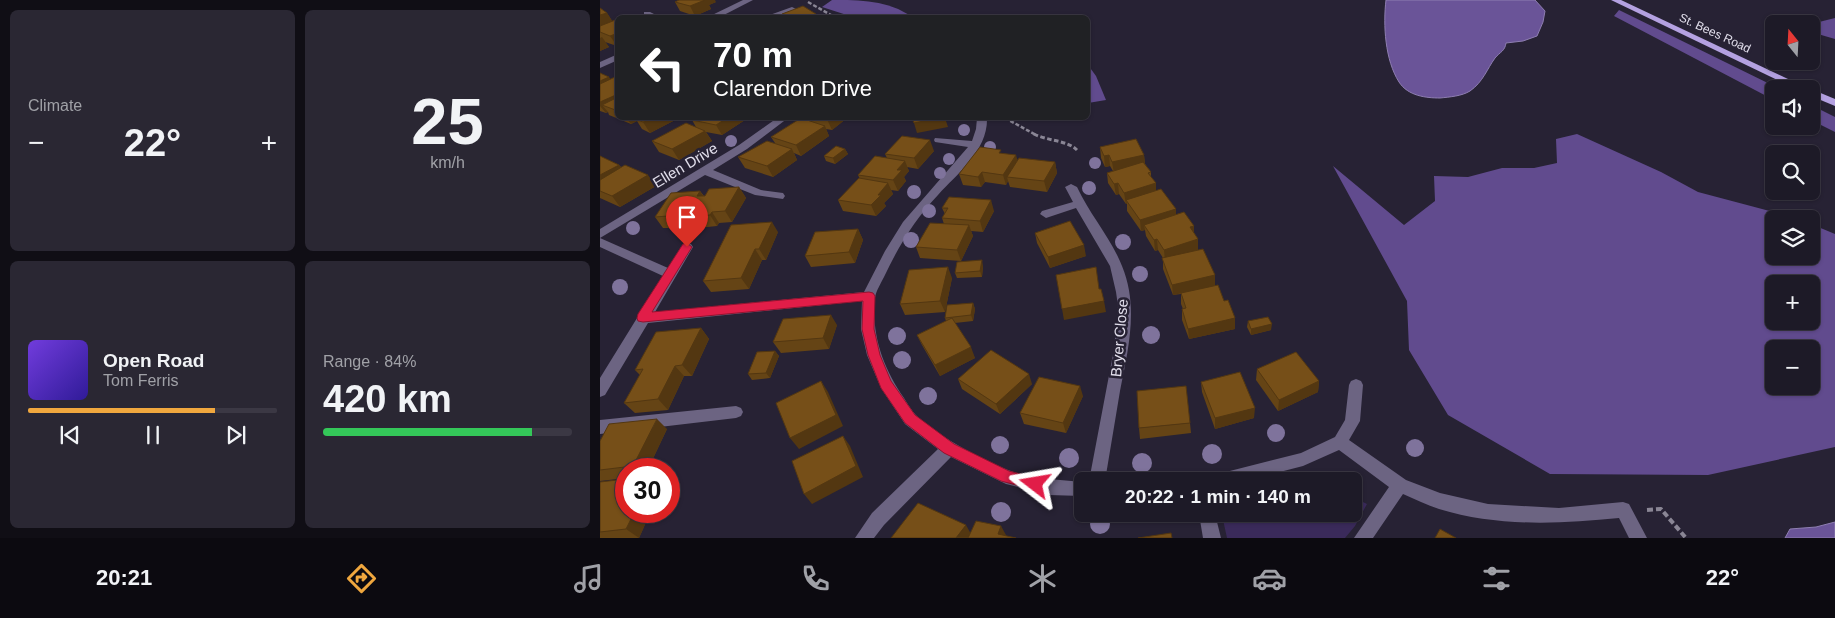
<!DOCTYPE html>
<html lang="en">
<head>
<meta charset="utf-8">
<style>
	body { margin:0; font-family:Arial,sans-serif; background:#2a2733; color:#f1f3f6; height:100vh; display:flex; flex-direction:column; font-size:19px; white-space:nowrap }
	* { box-sizing:border-box; margin:0 }
	p { font-size:16px; color:#a0a1a7 }
	.icon { flex:none; width:28px; height:28px; fill:none; stroke:currentColor; stroke-width:2; stroke-linecap:round; stroke-linejoin:round }
	.map { position:relative; flex:1; overflow:hidden }
	.drawer { display:flex; flex-direction:column; gap:10px; padding:10px; background:#100e15; width:600px }
	.drawer>* { flex:none }
	.top-card { position:absolute; left:15px; top:15px; width:475px; height:105px; border-radius:8px; box-shadow:0 1px 4px #0004,0 0 0 1px #3b3844; background:#202124; color:#fff; overflow:hidden }
	.needle { width:32px; rotate:342deg }
	.controls { position:absolute; left:1165px; top:15px; display:grid; gap:10px }
	.controls a { display:grid; place-items:center; width:55px; height:55px; border-radius:8px; background:#1d1a27; box-shadow:0 1px 4px #0004,0 0 0 1px #3b3844; font-size:25px }
	.speed { position:absolute; left:15px; top:458px; display:flex; gap:10px; font-size:25px; font-weight:700; text-align:center }
	.speed>* { display:grid; place-content:center; width:65px; height:65px; border-radius:50%; background:#1d1a27; box-shadow:0 1px 4px #0004,0 0 0 1px #3b3844; line-height:1 }
	.speed .limit { border:8px solid #d22; background:#fff; color:#111 }
	.pin { position:absolute; display:grid; place-items:center; width:42px; height:42px; color:#fff; margin:-51px -21px; border-radius:50% 50% 50% 0; rotate:-45deg; box-shadow:0 0 5px #0007 }
	.pin .icon { rotate:45deg }
	.me { position:absolute; width:55px; margin:-28px; rotate:284deg; stroke-linejoin:round; filter:drop-shadow(0 0 4px #0008) }
	.turn { display:flex; align-items:center; gap:18px; height:105px; padding:0 15px; font-size:22px }
	.turn .icon { width:65px; height:65px; stroke-width:2.5 }
	.turn b { display:block; font-size:35px; line-height:42px }
	.big { font-size:38px; font-weight:600; line-height:1.1 }
	.drawer .card { flex:1; display:flex; flex-direction:column; justify-content:center; gap:8px; min-width:0; padding:0 18px; border-radius:8px; background:#2a2733 }
	.drawer .dial { align-items:center; gap:0 }
	.dial b { font-size:65px; line-height:1 }
	.song { display:flex; align-items:center; gap:15px }
	.cover { width:60px; height:60px; border-radius:8px; background:linear-gradient(135deg,hsl(260 70% 55%),hsl(250 70% 35%)) }
	.played { height:5px; border-radius:2px; background:linear-gradient(90deg,#f0a73e 75%,#3b3844 75%) }
	.keys { display:flex; justify-content:space-around; direction:ltr }
	.heat { display:flex; justify-content:space-between; align-items:center; font-size:28px; direction:ltr }
	.charge { height:8px; border-radius:4px; background:linear-gradient(90deg,#34c759 84%,#3b3844 0) }
	.drawer .tiles { flex:1; display:grid; gap:10px; grid-template-columns:repeat(2,1fr) }
	.trip { position:absolute; left:474px; top:472px; width:288px; height:50px; border-radius:8px; background:#1d1a27; box-shadow:0 1px 4px #0004,0 0 0 1px #3b3844; font-weight:600; line-height:50px; text-align:center }
	.dock { display:flex; height:80px; justify-content:space-around; align-items:center; background:#0c0a10; color:#a0a1a7 }
	.dock .icon { width:35px; height:35px }
	.dock .on { color:#f0a73e }
	.dock b { font-size:22px; color:#f1f3f6 }
	main { display:flex; flex:1; min-height:0 }
	.map>svg:first-child { display:block }
	.green { fill:#3a2a5a }
	.forest { fill:#614b8e; fill-rule:evenodd }
	.water { fill:#6a5498; stroke:#8e7eb1 }
	.lines { fill:none; stroke-linecap:round; stroke-linejoin:round }
	.path-far2 { stroke:#8a8695; stroke-width:2.5; stroke-dasharray:4 2; stroke-linecap:butt }
	.path-far1 { stroke:#8a8695; stroke-width:3; stroke-dasharray:4.5 2.5; stroke-linecap:butt }
	.path { stroke:#8a8695; stroke-width:4; stroke-dasharray:6 3; stroke-linecap:butt }
	.minor { fill:#6c6482; fill-rule:evenodd }
	.major { fill:#b4a1e1; fill-rule:evenodd }
	.tree { fill:#7f739c }
	.wall { fill:#654415 }
	.shaded-wall { fill:#533711 }
	.building { fill:#764f18; stroke:#533711 }
	.route { fill:#e11d48; stroke:#92132f }
	.labels { text-anchor:middle; dominant-baseline:central; stroke-width:5; stroke-linejoin:round; paint-order:stroke }
	.far-street-label { font-size:12px; fill:#e2dfec; stroke:#272234 }
	.street-label { font-size:15px; fill:#e2dfec; stroke:#272234 }
</style>
</head>
<body>
<main>
<section class="drawer">
<div class="tiles">
<div class="card"><p>Climate</p>
<div class="heat"><a>−</a><b class="big">22°</b><a>+</a></div>
</div>
<div class="card dial"><b>25</b><p>km/h</p></div>
<div class="card">
<div class="song"><i class="cover"></i><div><b>Open Road</b><p>Tom Ferris</p></div></div>
<div class="played"></div>
<div class="keys"><svg class="icon" aria-label="previous" viewBox="0 0 24 24"><path d="M18 5L8 12l10 7zM5 5v14"/></svg><svg class="icon" aria-label="pause" viewBox="0 0 24 24"><path d="M8 5v14M16 5v14"/></svg><svg class="icon" aria-label="next" viewBox="0 0 24 24"><path d="M6 5l10 7-10 7zM19 5v14"/></svg></div>
</div>
<div class="card"><p>Range · 84%</p><b class="big">420 km</b><div class="charge"></div></div>
</div>
</section>
<div class="map">
<svg width="1235" height="538" viewBox="0 0 1235 538">
	<rect width="100%" height="100%" fill="#272234"/>
	<polygon class="green" points="753,497 767,504 755,526 745,538 627,538 622,515 631,514 752,514"/>
	<g class="forest">
		<path d="M232,0C260,0 288,0 312,17H253L222,7Z"/>
		<polygon points="1019,10 1180,89 1174,89 1174,100 1014,16"/>
		<polygon points="1235,18 1235,39 1211,32 1211,24"/>
		<polygon points="488,65 496,76 506,100 488,103"/>
		<polygon points="1211,105 1235,117 1235,132 1211,120"/>
		<path d="M977,134L1061,172L1098,192L1200,219H1174V256H1211V224L1235,234V447L1108,475L950,474L848,415L809,350L807,301L733,166L804,225L835,201L834,176L868,177L902,168H934L957,163L956,139ZM1174,284H1211V321H1174ZM1174,349H1211V386H1174Z"/>
	</g>
	<g class="water">
		<path d="M786,0H935L945,11L943,22L937,36L923,41L906,43C905,51 900,52 895,58C887,69 883,82 870,91C862,96 850,97 840,98C826,98 808,96 799,82C785,60 783,25 786,0Z"/>
		<polygon points="1235,522 1235,538 1185,538 1190,529 1216,527"/>
	</g>
	<g class="lines">
		<g class="path-far2">
			<polyline points="208,2 236,18"/>
			<polyline points="405,118 436,135"/>
		</g>
		<path class="path-far1" d="M434,134C447,141 467,140 477,150"/>
		<polyline class="path" points="1047,510 1061,509 1086,538"/>
		<g class="minor">
			<polygon points="143,0 153,0 118,18 106,18"/>
			<polygon points="192,7 196,9 195,11 175,18 161,18"/>
			<polygon points="44,12 50,12 62,18 44,16"/>
			<polygon points="18,54 18,60 0,68 0,62"/>
			<path d="M177,118H188L147,149L113,170L161,190L183,193L185,196L183,199L155,195L105,175L0,238L68,268L83,244H91L93,247L55,312L264,292L285,251L303,222L368,147L335,142L334,140L335,138L372,141L376,129L377,118H387C388,150 358,173 338,195C315,219 298,247 284,277C281,283 276,291 275,298C271,334 283,368 304,398C307,403 310,408 314,413C330,432 384,461 408,470C432,479 458,479 482,482V496L449,495L406,484L351,457L284,525L274,538H255L272,513L338,449L305,424L281,388L267,355L261,329L262,301L48,323L5,395L0,397V378L63,276L0,247V229L139,145Z"/>
			<path d="M471,184L477,187C490,215 511,238 522,266C539,307 528,350 520,391C515,421 510,451 505,481H489L514,349L518,306L516,292L510,266L476,208L446,218L440,214L442,211L473,202L465,187Z"/>
			<path d="M756,379L761,381L763,385L760,421L749,440L806,480L840,493L888,504L959,508L1023,502L1029,504L1047,538H1029L1019,518C958,524 898,527 839,509C827,505 815,499 803,494L773,538H754L789,487L739,450L703,466L645,481H610L612,476L618,474L701,453L735,437L745,420L749,385L751,381Z"/>
			<polygon points="136,406 141,408 143,412 141,416 136,418 0,434 0,420"/>
			<polygon points="599,514 615,514 621,538 603,538"/>
		</g>
		<g class="major">
			<polygon points="1011,0 1021,0 1209,89 1196,89"/>
			<polygon points="1211,89 1235,99 1235,106 1211,96"/>
		</g>
	</g>
	<g class="tree">
		<circle cx="364" cy="130" r="6"/>
		<circle cx="131" cy="141" r="6"/>
		<circle cx="390" cy="147" r="6"/>
		<circle cx="349" cy="159" r="6"/>
		<circle cx="495" cy="163" r="6"/>
		<circle cx="340" cy="173" r="6"/>
		<circle cx="489" cy="188" r="7"/>
		<circle cx="314" cy="192" r="7"/>
		<circle cx="329" cy="211" r="7"/>
		<circle cx="33" cy="228" r="7"/>
		<circle cx="311" cy="240" r="8"/>
		<circle cx="523" cy="242" r="8"/>
		<circle cx="540" cy="274" r="8"/>
		<circle cx="20" cy="287" r="8"/>
		<circle cx="551" cy="335" r="9"/>
		<circle cx="297" cy="336" r="9"/>
		<circle cx="302" cy="360" r="9"/>
		<circle cx="328" cy="396" r="9"/>
		<circle cx="676" cy="433" r="9"/>
		<circle cx="400" cy="445" r="9"/>
		<circle cx="815" cy="448" r="9"/>
		<circle cx="612" cy="454" r="10"/>
		<circle cx="469" cy="458" r="10"/>
		<circle cx="542" cy="463" r="10"/>
		<circle cx="401" cy="512" r="10"/>
		<circle cx="500" cy="524" r="10"/>
	</g>
	<g class="wall">
		<polygon points="75,2 116,2 109,5 111,9 95,16 80,11"/>
		<polygon points="0,8 7,13 12,21 18,19 18,45 17,46 5,42 9,47 0,51"/>
		<polygon points="0,73 10,79 18,78 18,118 79,118 50,133 42,129 37,121 31,124 9,115 8,112 6,113 0,111"/>
		<polygon points="148,118 122,135 106,132 112,141 79,160 59,152 52,141 96,127 92,120"/>
		<polygon points="201,118 247,118 232,130 226,129 229,136 201,156 194,153 197,160 173,177 145,168 138,157 175,143 171,137 201,119"/>
		<polygon points="500,147 544,155 545,164 551,172 551,178 556,183 556,190 576,215 594,226 594,233 598,239 598,250 615,275 615,286 635,329 589,339 582,320 582,309 583,309 581,304 581,294 573,295 563,269 563,258 558,250 555,251 546,236 545,230 541,231 527,211 527,204 526,204 519,194 516,195 508,183 507,173 513,171 510,166 505,167 501,158"/>
		<polygon points="245,149 248,154 235,164 226,161 224,156"/>
		<polygon points="334,151 318,169 307,167 309,171 304,177 306,181 298,191 291,190 293,194 284,203 286,206 276,216 243,211 238,200 260,179 258,175 287,158 285,154"/>
		<polygon points="401,153 418,160 455,162 457,173 447,192 410,187 408,181 406,185 385,182 381,187 363,185 359,174"/>
		<polygon points="0,156 19,165 21,167 56,186 20,207 0,198"/>
		<polygon points="139,187 146,198 132,222 119,223 117,226 98,228 95,223 91,229 74,230 72,228 63,228 55,217 100,191 104,196"/>
		<polygon points="342,208 394,211 383,232 371,231 373,236 361,261 320,258 316,247 344,224 342,218 345,214"/>
		<polygon points="258,229 263,240 255,263 211,267 205,256"/>
		<polygon points="178,232 166,260 162,260 149,289 111,292 103,281"/>
		<polygon points="435,233 486,256 450,268 437,243"/>
		<polygon points="383,266 382,277 357,278 355,273"/>
		<polygon points="352,278 345,312 305,315 300,304"/>
		<polygon points="373,303 375,309 373,321 355,323 375,358 340,376 322,345 317,335 346,321 345,318"/>
		<polygon points="648,321 671,330 651,335 647,327"/>
		<polygon points="237,325 229,349 181,353 173,342"/>
		<polygon points="101,328 109,339 92,376 84,376 68,410 35,413 24,403 40,375 35,370"/>
		<polygon points="175,351 179,356 170,378 152,380 148,374"/>
		<polygon points="657,369 719,381 718,392 678,411 656,380"/>
		<polygon points="358,379 432,384 400,414 362,389"/>
		<polygon points="601,382 654,418 615,429 602,392"/>
		<polygon points="483,396 466,433 424,424 420,413"/>
		<polygon points="590,423 591,433 540,439 539,428"/>
		<polygon points="67,429 48,469 26,469 26,478 0,481 0,441"/>
		<polygon points="0,482 51,511 39,538 0,538"/>
	</g>
	<g class="shaded-wall">
		<polygon points="105,0 115,0 116,2 109,5 111,9 95,16 90,6"/>
		<polygon points="7,13 13,22 0,27 0,15"/>
		<polygon points="216,14 217,18 206,18"/>
		<polygon points="18,33 18,45 17,46 10,36"/>
		<polygon points="2,37 9,47 0,51 0,38"/>
		<polygon points="9,77 16,87 0,94 0,81"/>
		<polygon points="18,94 18,108 2,105 8,112 6,113 0,106 0,102"/>
		<polygon points="26,118 37,118 35,119 37,121 31,124"/>
		<polygon points="52,118 79,118 50,133 43,122"/>
		<polygon points="127,118 148,118 122,135 116,125"/>
		<polygon points="229,118 247,118 232,130 227,119"/>
		<polygon points="338,118 345,118 348,127 317,133 314,123"/>
		<polygon points="225,126 229,136 201,156 196,145"/>
		<polygon points="105,131 112,141 79,160 72,149"/>
		<polygon points="330,140 334,151 318,169 314,158"/>
		<polygon points="192,149 197,160 173,177 167,166"/>
		<polygon points="245,149 248,154 235,164 233,158"/>
		<polygon points="416,155 419,165 407,177 408,181 406,185 403,175"/>
		<polygon points="509,155 510,166 505,167 504,156"/>
		<polygon points="544,155 545,166 514,173 512,162"/>
		<polygon points="305,161 309,171 304,177 306,181 298,191 293,180 297,170"/>
		<polygon points="455,162 457,173 447,192 444,181"/>
		<polygon points="19,165 27,175 0,191 0,175"/>
		<polygon points="382,172 385,182 381,187 378,177"/>
		<polygon points="48,175 56,186 20,207 12,196"/>
		<polygon points="288,183 293,194 284,203 286,206 276,216 271,205 278,195"/>
		<polygon points="518,183 519,194 516,195 514,184"/>
		<polygon points="556,183 556,194 526,200 527,204 526,204 524,193"/>
		<polygon points="139,187 146,198 132,222 125,211"/>
		<polygon points="100,191 107,202 97,196"/>
		<polygon points="391,200 394,211 383,232 380,221"/>
		<polygon points="576,209 576,219 544,225 545,230 541,231 540,220"/>
		<polygon points="87,212 95,223 91,229 84,218"/>
		<polygon points="112,212 119,223 117,226 110,215"/>
		<polygon points="172,222 178,232 166,260 159,249"/>
		<polygon points="369,225 373,236 361,261 357,250"/>
		<polygon points="594,226 594,237 590,227"/>
		<polygon points="258,229 263,240 255,263 249,252"/>
		<polygon points="557,239 558,250 555,251 554,240"/>
		<polygon points="598,239 598,250 565,261 564,250"/>
		<polygon points="484,245 486,256 450,268 448,257"/>
		<polygon points="155,249 162,260 149,289 141,278"/>
		<polygon points="382,260 383,266 382,277 380,271"/>
		<polygon points="348,267 352,278 345,312 340,301"/>
		<polygon points="615,275 615,286 573,295 572,285"/>
		<polygon points="504,301 506,312 464,320 462,309"/>
		<polygon points="373,303 375,309 373,321 371,315"/>
		<polygon points="231,315 237,325 229,349 223,338"/>
		<polygon points="635,318 635,329 589,339 588,329"/>
		<polygon points="672,324 671,330 651,335 651,329"/>
		<polygon points="101,328 109,339 92,376 82,365"/>
		<polygon points="371,347 375,358 340,376 335,365"/>
		<polygon points="175,351 179,356 170,378 166,373"/>
		<polygon points="75,366 84,376 68,410 58,399"/>
		<polygon points="429,374 432,384 400,414 396,404"/>
		<polygon points="221,381 228,392 243,426 199,449 190,438"/>
		<polygon points="719,381 718,392 678,411 679,400"/>
		<polygon points="480,386 483,396 466,433 463,423"/>
		<polygon points="655,408 654,418 615,429 615,418"/>
		<polygon points="57,419 67,429 48,469 37,469 33,466"/>
		<polygon points="243,436 250,446 263,477 212,504 204,494"/>
		<polygon points="35,511 51,511 39,538 26,529"/>
		<polygon points="366,525 371,534 368,538 356,538"/>
		<polygon points="401,526 406,535 404,538 398,534"/>
	</g>
	<g class="building">
		<polygon points="79,0 105,0 90,6 75,2"/>
		<polygon points="203,6 216,14 206,18 187,18 182,14"/>
		<polygon points="0,8 7,13 0,15"/>
		<polygon points="18,19 18,33 10,36 0,32 0,26"/>
		<polygon points="0,73 9,77 0,81"/>
		<polygon points="15,77 18,78 18,94 0,102 0,84"/>
		<polygon points="18,97 18,111 2,105"/>
		<polygon points="37,118 52,118 43,122 35,119"/>
		<polygon points="95,118 127,118 116,125 92,120"/>
		<polygon points="201,118 225,126 196,145 171,137"/>
		<polygon points="218,118 229,118 227,119"/>
		<polygon points="312,118 338,118 314,123"/>
		<polygon points="86,123 105,131 72,149 52,141"/>
		<polygon points="302,136 330,140 314,158 285,154"/>
		<polygon points="536,139 544,155 512,162 509,155 504,156 500,147"/>
		<polygon points="167,141 192,149 167,166 138,157"/>
		<polygon points="236,146 245,149 233,158 224,156"/>
		<polygon points="380,147 401,150 399,153 416,155 403,175 382,172 378,177 359,174"/>
		<polygon points="0,156 19,165 0,175"/>
		<polygon points="275,156 305,161 297,170 302,170 293,180 258,175"/>
		<polygon points="419,158 455,162 444,181 407,177"/>
		<polygon points="543,162 551,172 548,173 556,183 524,193 518,183 514,184 507,173"/>
		<polygon points="25,165 48,175 12,196 0,191 0,180"/>
		<polygon points="259,178 288,183 278,195 281,195 271,205 238,200"/>
		<polygon points="139,187 125,211 112,212 110,215 90,217 94,212 87,212 84,218 66,219 68,216 55,217 71,193 100,191 97,196 105,196 109,189"/>
		<polygon points="561,189 576,209 540,220 526,200"/>
		<polygon points="349,197 391,200 380,221 342,218 348,208 342,208"/>
		<polygon points="584,212 594,226 590,227 598,239 564,250 557,239 554,240 544,225"/>
		<polygon points="470,221 484,245 448,257 435,233"/>
		<polygon points="172,222 159,249 155,249 141,278 103,281 131,225"/>
		<polygon points="330,223 369,225 357,250 316,247"/>
		<polygon points="258,229 249,252 205,256 215,232"/>
		<polygon points="603,249 615,275 572,285 562,258"/>
		<polygon points="382,260 380,271 355,273 357,262"/>
		<polygon points="348,267 340,301 300,304 309,270"/>
		<polygon points="496,267 499,289 501,289 504,301 462,309 456,275"/>
		<polygon points="618,285 624,301 628,300 635,318 588,329 582,309 586,308 581,293"/>
		<polygon points="373,303 371,315 345,318 347,305"/>
		<polygon points="231,315 223,338 173,342 183,319"/>
		<polygon points="668,317 672,324 651,329 648,321"/>
		<polygon points="352,318 371,347 335,365 317,335"/>
		<polygon points="101,328 82,365 75,366 58,399 24,403 43,369 35,370 56,332"/>
		<polygon points="391,350 429,374 396,404 358,379"/>
		<polygon points="175,351 166,373 148,374 157,352"/>
		<polygon points="696,352 719,381 679,400 657,369"/>
		<polygon points="640,372 655,408 615,418 601,382"/>
		<polygon points="439,377 480,386 463,423 420,413"/>
		<polygon points="221,381 236,415 190,438 176,403"/>
		<polygon points="586,386 590,423 539,428 537,391"/>
		<polygon points="57,419 33,466 0,470 0,441 9,424"/>
		<polygon points="243,436 256,466 204,494 192,461"/>
		<polygon points="26,479 26,511 35,511 26,529 0,532 0,482"/>
		<polygon points="318,503 366,525 356,538 291,538"/>
		<polygon points="376,521 401,526 398,534 416,538 368,538"/>
		<polygon points="840,529 856,538 835,538"/>
		<polygon points="571,533 572,538 538,538"/>
	</g>
	<polygon class="route" points="87,243 92,247 52,312 269,292 273,293 275,296 274,329 280,355 291,381 315,415 354,444 409,471 440,479 442,484 440,488 435,490 401,481 344,453 305,423 281,388 268,355 262,329 263,301 43,322 38,321 37,318 38,314 83,244"/>
	<g class="labels">
		<g class="far-street-label">
			<text transform="translate(1115 33) rotate(25)">St. Bees Road</text>
		</g>
		<g class="street-label">
			<text transform="translate(85 165) rotate(-31)">Ellen Drive</text>
			<text transform="translate(519 338) rotate(-85)">Bryer Close</text>
		</g>
	</g>
</svg>
<div class="controls">
<a><svg class="needle" viewBox="-14 -14 28 28"><path d="M0-13l5 13h-10z" fill="#e53935"/><path d="M0 13l5-13h-10z" fill="#a0a1a7"/></svg></a>
<a><svg class="icon" aria-label="sound" viewBox="0 0 24 24"><path d="M4 9h4l5-4v14l-5-4H4zM17 9q2 3 0 6"/></svg></a>
<a><svg class="icon" aria-label="search" viewBox="0 0 24 24"><circle cx="10" cy="10" r="6"/><path d="M15 15l6 6"/></svg></a>
<a><svg class="icon" aria-label="layers" viewBox="0 0 24 24"><path d="M12 4l9 5-9 5-9-5zM3 14l9 5 9-5"/></svg></a>
<a>+</a>
<a>−</a>
</div>
<div class="speed"><div class="limit">30</div></div>
<div class="pin" style="left:87px;top:247px;background:#d93025"><svg class="icon" aria-label="arrive" viewBox="0 0 24 24"><path d="M6 21V4h12l-3 4 3 4H6"/></svg></div>
<svg class="me" style="left:435px;top:484px" viewBox="-20 -20 40 40"><path d="M0-17L14 15 0 8-14 15z" fill="#e11d48" stroke="#fff" stroke-width="4"/></svg>
<div class="trip">20:22 · 1 min · 140 m</div>
<div class="top-card">
<div class="turn"><svg class="icon" aria-label="left" viewBox="0 0 24 24"><path d="M17 20v-9H6M10 6l-5 5 5 5"/></svg><div><b>70 m</b>Clarendon Drive</div></div>
</div>
</div>
</main>
<nav class="dock">
<b>20:21</b>
<svg class="icon on" aria-label="directions" viewBox="0 0 24 24"><path d="M12 3l9 9-9 9-9-9zM9 14v-3h6M13 9l2 2-2 2"/></svg>
<svg class="icon" aria-label="music" viewBox="0 0 24 24"><path d="M9 18V5l10-2v13"/><circle cx="6" cy="18" r="3"/><circle cx="16" cy="16" r="3"/></svg>
<svg class="icon" aria-label="phone" viewBox="0 0 24 24"><path d="M5 4h4l2 5-3 2q2 4 5 5l2-3 5 2v4C11 20 4 13 5 4z"/></svg>
<svg class="icon" aria-label="climate" viewBox="0 0 24 24"><path d="M12 3v18M4 7l16 10M4 17L20 7"/></svg>
<svg class="icon" aria-label="car" viewBox="0 0 24 24"><path d="M5 17H2v-5l4-1 3-4h7l3 4 3 1v5h-3M9 17h6M6 11h13"/><circle cx="7" cy="17" r="2"/><circle cx="17" cy="17" r="2"/></svg>
<svg class="icon" aria-label="filters" viewBox="0 0 24 24"><path d="M4 7h16M4 17h16"/><circle cx="9" cy="7" r="2"/><circle cx="15" cy="17" r="2"/></svg>
<b>22°</b>
</nav>
</body>
</html>
